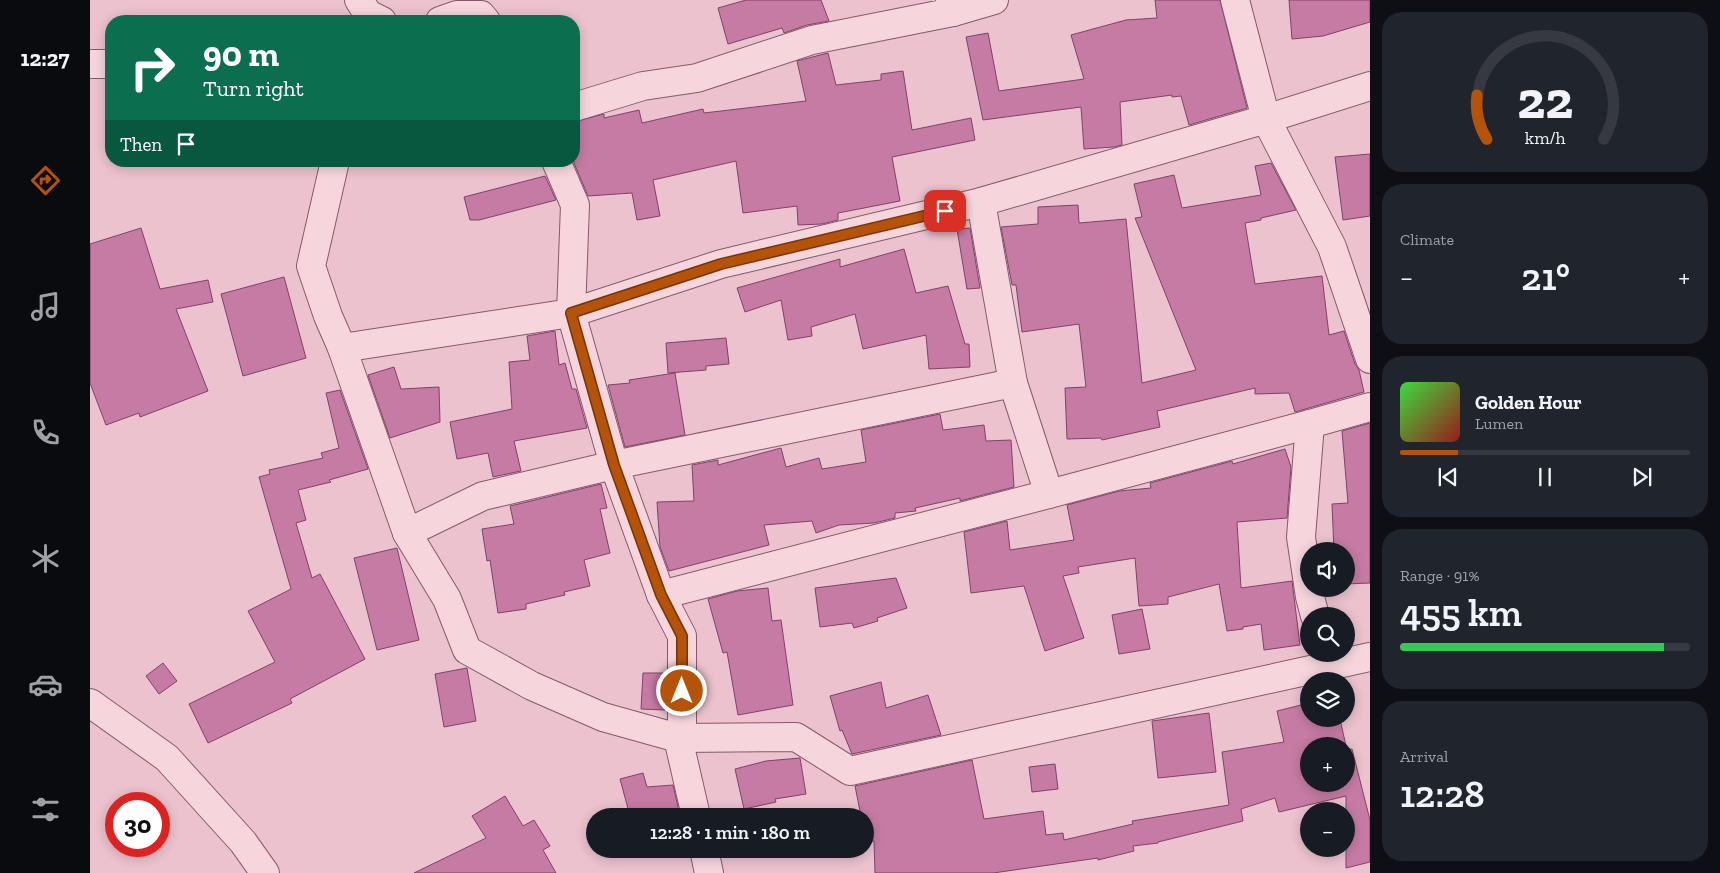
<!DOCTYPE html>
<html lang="en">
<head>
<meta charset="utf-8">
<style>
	body { margin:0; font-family:"Zilla Slab",serif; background:#20242c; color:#f1f3f6; height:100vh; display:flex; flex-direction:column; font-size:19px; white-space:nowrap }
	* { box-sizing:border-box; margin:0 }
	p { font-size:16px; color:#9ea1a6 }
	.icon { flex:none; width:28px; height:28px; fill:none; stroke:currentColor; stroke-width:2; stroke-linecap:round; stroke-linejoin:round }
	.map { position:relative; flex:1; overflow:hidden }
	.side { display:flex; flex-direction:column; gap:12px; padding:12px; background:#0d0f14; width:350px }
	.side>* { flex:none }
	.hud { position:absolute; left:15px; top:15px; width:475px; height:152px; border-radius:20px; box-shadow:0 2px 12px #0003; background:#0b6e4f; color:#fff; overflow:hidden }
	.controls { position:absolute; left:1210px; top:542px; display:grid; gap:10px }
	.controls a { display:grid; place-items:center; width:55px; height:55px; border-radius:50%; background:#171b24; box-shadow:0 2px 12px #0003; font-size:25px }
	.speed { position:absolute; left:15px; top:792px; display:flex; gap:10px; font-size:25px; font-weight:700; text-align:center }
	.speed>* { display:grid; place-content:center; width:65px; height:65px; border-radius:50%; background:#171b24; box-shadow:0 2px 12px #0003; line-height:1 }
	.speed .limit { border:8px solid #d22; background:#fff; color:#111 }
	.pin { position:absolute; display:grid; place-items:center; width:42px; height:42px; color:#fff; margin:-21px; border-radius:10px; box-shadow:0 2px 8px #0006 }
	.me { position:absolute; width:55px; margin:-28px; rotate:0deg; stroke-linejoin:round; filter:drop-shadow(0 0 4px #0008) }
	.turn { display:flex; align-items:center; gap:18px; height:105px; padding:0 15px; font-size:22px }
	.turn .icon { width:65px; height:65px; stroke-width:2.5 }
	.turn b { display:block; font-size:35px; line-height:42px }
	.then { display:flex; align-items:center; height:48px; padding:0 15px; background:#0003; gap:10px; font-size:19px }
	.big { font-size:38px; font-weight:600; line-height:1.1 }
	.side .widget { flex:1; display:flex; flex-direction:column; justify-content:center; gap:8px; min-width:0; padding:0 18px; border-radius:20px; background:#20242c }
	.side .dial { align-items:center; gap:0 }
	.dial svg { height:130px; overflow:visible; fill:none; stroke:#363941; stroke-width:7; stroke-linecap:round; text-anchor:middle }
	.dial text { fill:#f1f3f6; stroke:none }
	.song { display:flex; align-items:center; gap:15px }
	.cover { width:60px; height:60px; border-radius:8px; background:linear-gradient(135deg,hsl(120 70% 55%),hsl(0 70% 35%)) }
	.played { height:5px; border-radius:2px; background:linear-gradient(90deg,#b45309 20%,#363941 20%) }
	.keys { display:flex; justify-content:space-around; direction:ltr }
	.heat { display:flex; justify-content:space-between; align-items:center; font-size:28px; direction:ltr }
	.charge { height:8px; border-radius:4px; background:linear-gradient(90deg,#34c759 91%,#363941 0) }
	.trip { position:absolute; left:496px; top:808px; width:288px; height:50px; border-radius:25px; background:#171b24; box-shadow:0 2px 12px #0003; font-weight:600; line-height:50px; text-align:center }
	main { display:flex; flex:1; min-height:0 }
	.menu { display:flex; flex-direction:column; width:90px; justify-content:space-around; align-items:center; background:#090b0e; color:#9ea1a6 }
	.menu .icon { width:35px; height:35px }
	.menu .current { color:#b45309 }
	.menu b { font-size:22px; color:#f1f3f6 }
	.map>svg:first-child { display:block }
	.building { fill:#c67ba4; stroke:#814265 }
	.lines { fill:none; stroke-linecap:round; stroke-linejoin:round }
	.minor-casing { stroke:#835b6c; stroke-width:30 }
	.minor { stroke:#f6d5dd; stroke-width:28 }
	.route-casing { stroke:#753606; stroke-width:12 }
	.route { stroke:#b45309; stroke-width:9 }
</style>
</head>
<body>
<main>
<nav class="menu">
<b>12:27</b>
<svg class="icon current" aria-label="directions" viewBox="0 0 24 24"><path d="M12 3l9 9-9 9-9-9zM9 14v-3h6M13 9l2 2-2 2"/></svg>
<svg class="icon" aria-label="music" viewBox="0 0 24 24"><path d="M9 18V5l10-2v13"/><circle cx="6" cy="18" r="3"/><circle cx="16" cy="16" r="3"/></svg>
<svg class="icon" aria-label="phone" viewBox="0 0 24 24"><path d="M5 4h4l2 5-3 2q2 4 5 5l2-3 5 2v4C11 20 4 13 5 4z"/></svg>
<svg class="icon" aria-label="climate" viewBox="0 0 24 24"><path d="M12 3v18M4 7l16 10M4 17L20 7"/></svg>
<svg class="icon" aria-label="car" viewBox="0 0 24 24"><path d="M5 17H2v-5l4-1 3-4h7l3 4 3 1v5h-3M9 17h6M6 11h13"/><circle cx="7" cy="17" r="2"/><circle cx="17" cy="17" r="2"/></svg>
<svg class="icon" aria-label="filters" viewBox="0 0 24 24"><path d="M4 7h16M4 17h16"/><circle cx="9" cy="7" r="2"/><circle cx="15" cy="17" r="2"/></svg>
</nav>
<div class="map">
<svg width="1280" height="873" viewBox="0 0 1280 873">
	<rect width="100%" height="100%" fill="#ebc2cd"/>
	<g class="building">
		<polygon points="656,0 731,0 739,21 717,25 694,33 692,28 638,44 628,8"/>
		<polygon points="1065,0 1130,0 1157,108 1099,125 1091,96 1082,97 1082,95 1030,102 1032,145 1024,147 994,149 991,107 893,120 876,37 898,33 909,91 994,79 981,35 1036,20 1067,18"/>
		<polygon points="1199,0 1280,0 1280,22 1233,36 1202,39"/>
		<polygon points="738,53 746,85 791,80 791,74 813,71 822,130 881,118 885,140 802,157 810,201 748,213 748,220 732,224 708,225 707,206 653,213 646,161 563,180 570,216 547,220 542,193 498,196 484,163 484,122 514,114 514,118 549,110 552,123 613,109 614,113 716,101 707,61"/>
		<polygon points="1280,154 1280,216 1253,220 1245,157"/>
		<polygon points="1181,163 1206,210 1171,218 1171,220 1155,223 1165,284 1232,276 1239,335 1254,331 1265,364 1269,370 1274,392 1205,412 1199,393 1165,394 1165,388 1067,411 1070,427 1012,440 1011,438 977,439 975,388 996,387 989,324 932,332 926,285 922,285 911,227 948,224 948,207 988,205 989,223 1036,219 1052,383 1106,370 1045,218 1052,217 1044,184 1084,175 1092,208 1171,195 1165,166"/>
		<polygon points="455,176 466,200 389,220 380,220 374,197"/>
		<polygon points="51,228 70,289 118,280 123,302 86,309 118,391 50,417 49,413 16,425 0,383 0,244"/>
		<polygon points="880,228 890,288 877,289 867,229"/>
		<polygon points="814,249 826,293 858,286 875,344 879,344 880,367 839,369 836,335 773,349 765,314 721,327 722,336 698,340 691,300 655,312 647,288 750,259 750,267"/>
		<polygon points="194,277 216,358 153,376 131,294"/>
		<polygon points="465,331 469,365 475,363 482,389 486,389 497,428 424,441 431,471 403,477 398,453 367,459 360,422 422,409 419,362 440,360 437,336"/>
		<polygon points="636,338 639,364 616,366 616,370 578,373 576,343"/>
		<polygon points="304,367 311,389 349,387 350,422 300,438 278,375"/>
		<polygon points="585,373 595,435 535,447 518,385 540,383 539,380"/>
		<polygon points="250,390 278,469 239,480 241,482 208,490 216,520 206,523 222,578 230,574 275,659 200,699 202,703 118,743 99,704 185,662 158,611 201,589 169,477 180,474 179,470 233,458 231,453 249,448 236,393"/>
		<polygon points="850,414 853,430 894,425 896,441 921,440 924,487 870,501 870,498 825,508 826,511 805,513 805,518 784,523 749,525 726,533 722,521 674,525 679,545 579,571 570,547 567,502 604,501 602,465 628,460 628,465 691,448 696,467 729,458 732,469 776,462 771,430"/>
		<polygon points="1280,423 1280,583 1256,584 1256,551 1244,551 1242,504 1258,503 1252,431"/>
		<polygon points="1195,449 1201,467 1197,518 1147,522 1151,588 1202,581 1210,645 1174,650 1171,624 1153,627 1153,629 1137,631 1129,584 1078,597 1078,604 1049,606 1045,558 988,567 989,573 973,576 994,638 955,651 934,586 881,593 874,532 917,521 920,550 984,540 977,505 1029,491 1061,488 1060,483 1142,461 1143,464"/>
		<polygon points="511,484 517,508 510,509 520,553 494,560 500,586 474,592 475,595 436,604 436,609 408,613 400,560 397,561 392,529 424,524 420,506"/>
		<polygon points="307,548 329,640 287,650 264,558"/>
		<polygon points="806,578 817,608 787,618 788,621 764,628 762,623 730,627 725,588"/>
		<polygon points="678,588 682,621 691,620 703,705 648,715 637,652 633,653 618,599 647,591"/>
		<polygon points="1052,609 1060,649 1029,654 1022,615"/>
		<polygon points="73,663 87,681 69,694 56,676"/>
		<polygon points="377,668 386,721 354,727 345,674"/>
		<polygon points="553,673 576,673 575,710 551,709"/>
		<polygon points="791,682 796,708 838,695 851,735 762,754 752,730 750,731 740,696"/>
		<polygon points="1219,703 1219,719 1250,719 1256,746 1219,746 1219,784 1256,784 1256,747 1257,750 1262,749 1280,820 1280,862 1256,868 1256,796 1189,812 1185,798 1151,809 1153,821 1068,842 1068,843 1043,846 1044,851 1008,860 1008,858 903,873 785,873 784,841 775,842 775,816 771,816 765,786 882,760 894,819 953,811 956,835 973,833 974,840 1043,824 1042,821 1139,805 1132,752 1194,742 1187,711"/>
		<polygon points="1119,713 1126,772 1068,778 1062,721"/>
		<polygon points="710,758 716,794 685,799 686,802 654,809 645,769 676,761"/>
		<polygon points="965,764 968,789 942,792 939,767"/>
		<polygon points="553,773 557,787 583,785 590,816 540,816 530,779"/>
		<polygon points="415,796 433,826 444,820 460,846 453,850 466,873 324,873 396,838 382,816"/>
	</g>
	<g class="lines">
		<g class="minor-casing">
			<g id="minor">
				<polyline points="269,0 278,14 292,21"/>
				<polyline points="1145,0 1176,119 1242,247 1280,359"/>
				<polyline points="863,12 904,0"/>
				<polyline points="350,21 367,15 391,15 396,21"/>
				<polyline points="0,64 21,64"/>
				<polyline points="1280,86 1176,119 891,202 631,264 481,313 252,348 317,533 357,599 377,650 442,686 513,717 588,738 706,737 760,771 1280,657"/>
				<polyline points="484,107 553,86 607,78 722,40 863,12 860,0"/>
				<polyline points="245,161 221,266 238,316 252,348"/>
				<polyline points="466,161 485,205 481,313 524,465 571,595 592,636 592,728 588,738 606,816"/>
				<polyline points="891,202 923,383 959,494"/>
				<polyline points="1220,424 1211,537 1220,597 1225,616"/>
				<polyline points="317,533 393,496 524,465 923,383"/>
				<polyline points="571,595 959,494 1220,424 1280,407"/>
				<polyline points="0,703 77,758 153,842 175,873"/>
				<polyline points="614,849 619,873"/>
			</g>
		</g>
		<use href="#minor" class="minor"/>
	</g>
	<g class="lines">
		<g class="route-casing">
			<polyline id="route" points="592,691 592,636 571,595 524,465 481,313 631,264 855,211"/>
		</g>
		<use href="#route" class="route"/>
	</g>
</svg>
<div class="controls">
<a><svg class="icon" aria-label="sound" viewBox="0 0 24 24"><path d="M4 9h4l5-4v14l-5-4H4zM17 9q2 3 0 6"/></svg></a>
<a><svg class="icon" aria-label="search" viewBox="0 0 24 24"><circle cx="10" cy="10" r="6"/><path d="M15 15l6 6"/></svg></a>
<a><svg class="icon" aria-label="layers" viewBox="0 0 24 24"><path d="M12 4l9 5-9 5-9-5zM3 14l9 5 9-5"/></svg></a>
<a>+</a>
<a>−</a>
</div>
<div class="speed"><div class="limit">30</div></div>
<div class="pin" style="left:855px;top:211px;background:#d93025"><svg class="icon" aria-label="arrive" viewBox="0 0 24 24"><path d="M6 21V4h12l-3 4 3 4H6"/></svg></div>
<svg class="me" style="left:592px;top:691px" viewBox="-20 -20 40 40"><circle r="17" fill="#b45309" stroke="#fff" stroke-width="3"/><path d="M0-11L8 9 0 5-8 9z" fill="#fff"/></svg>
<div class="trip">12:28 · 1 min · 180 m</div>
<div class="hud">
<div class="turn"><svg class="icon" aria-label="right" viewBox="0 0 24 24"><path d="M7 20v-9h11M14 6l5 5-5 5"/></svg><div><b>90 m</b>Turn right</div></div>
<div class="then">Then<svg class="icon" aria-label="arrive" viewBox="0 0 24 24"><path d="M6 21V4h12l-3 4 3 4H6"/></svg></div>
</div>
</div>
<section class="side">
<div class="widget dial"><svg viewBox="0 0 100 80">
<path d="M14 69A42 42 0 1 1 86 69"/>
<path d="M14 69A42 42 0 0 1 8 42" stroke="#b45309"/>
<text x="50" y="56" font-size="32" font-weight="700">22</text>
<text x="50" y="72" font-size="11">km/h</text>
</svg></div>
<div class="widget"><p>Climate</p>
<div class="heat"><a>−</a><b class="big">21°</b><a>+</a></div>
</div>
<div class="widget">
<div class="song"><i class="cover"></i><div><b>Golden Hour</b><p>Lumen</p></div></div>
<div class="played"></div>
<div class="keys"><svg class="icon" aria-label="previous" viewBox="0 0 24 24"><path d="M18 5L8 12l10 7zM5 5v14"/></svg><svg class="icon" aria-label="pause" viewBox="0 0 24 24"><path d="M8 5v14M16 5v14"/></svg><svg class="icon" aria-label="next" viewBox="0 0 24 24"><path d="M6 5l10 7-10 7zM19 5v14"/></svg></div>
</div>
<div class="widget"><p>Range · 91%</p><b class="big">455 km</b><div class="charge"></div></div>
<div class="widget"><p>Arrival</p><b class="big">12:28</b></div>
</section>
</main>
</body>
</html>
